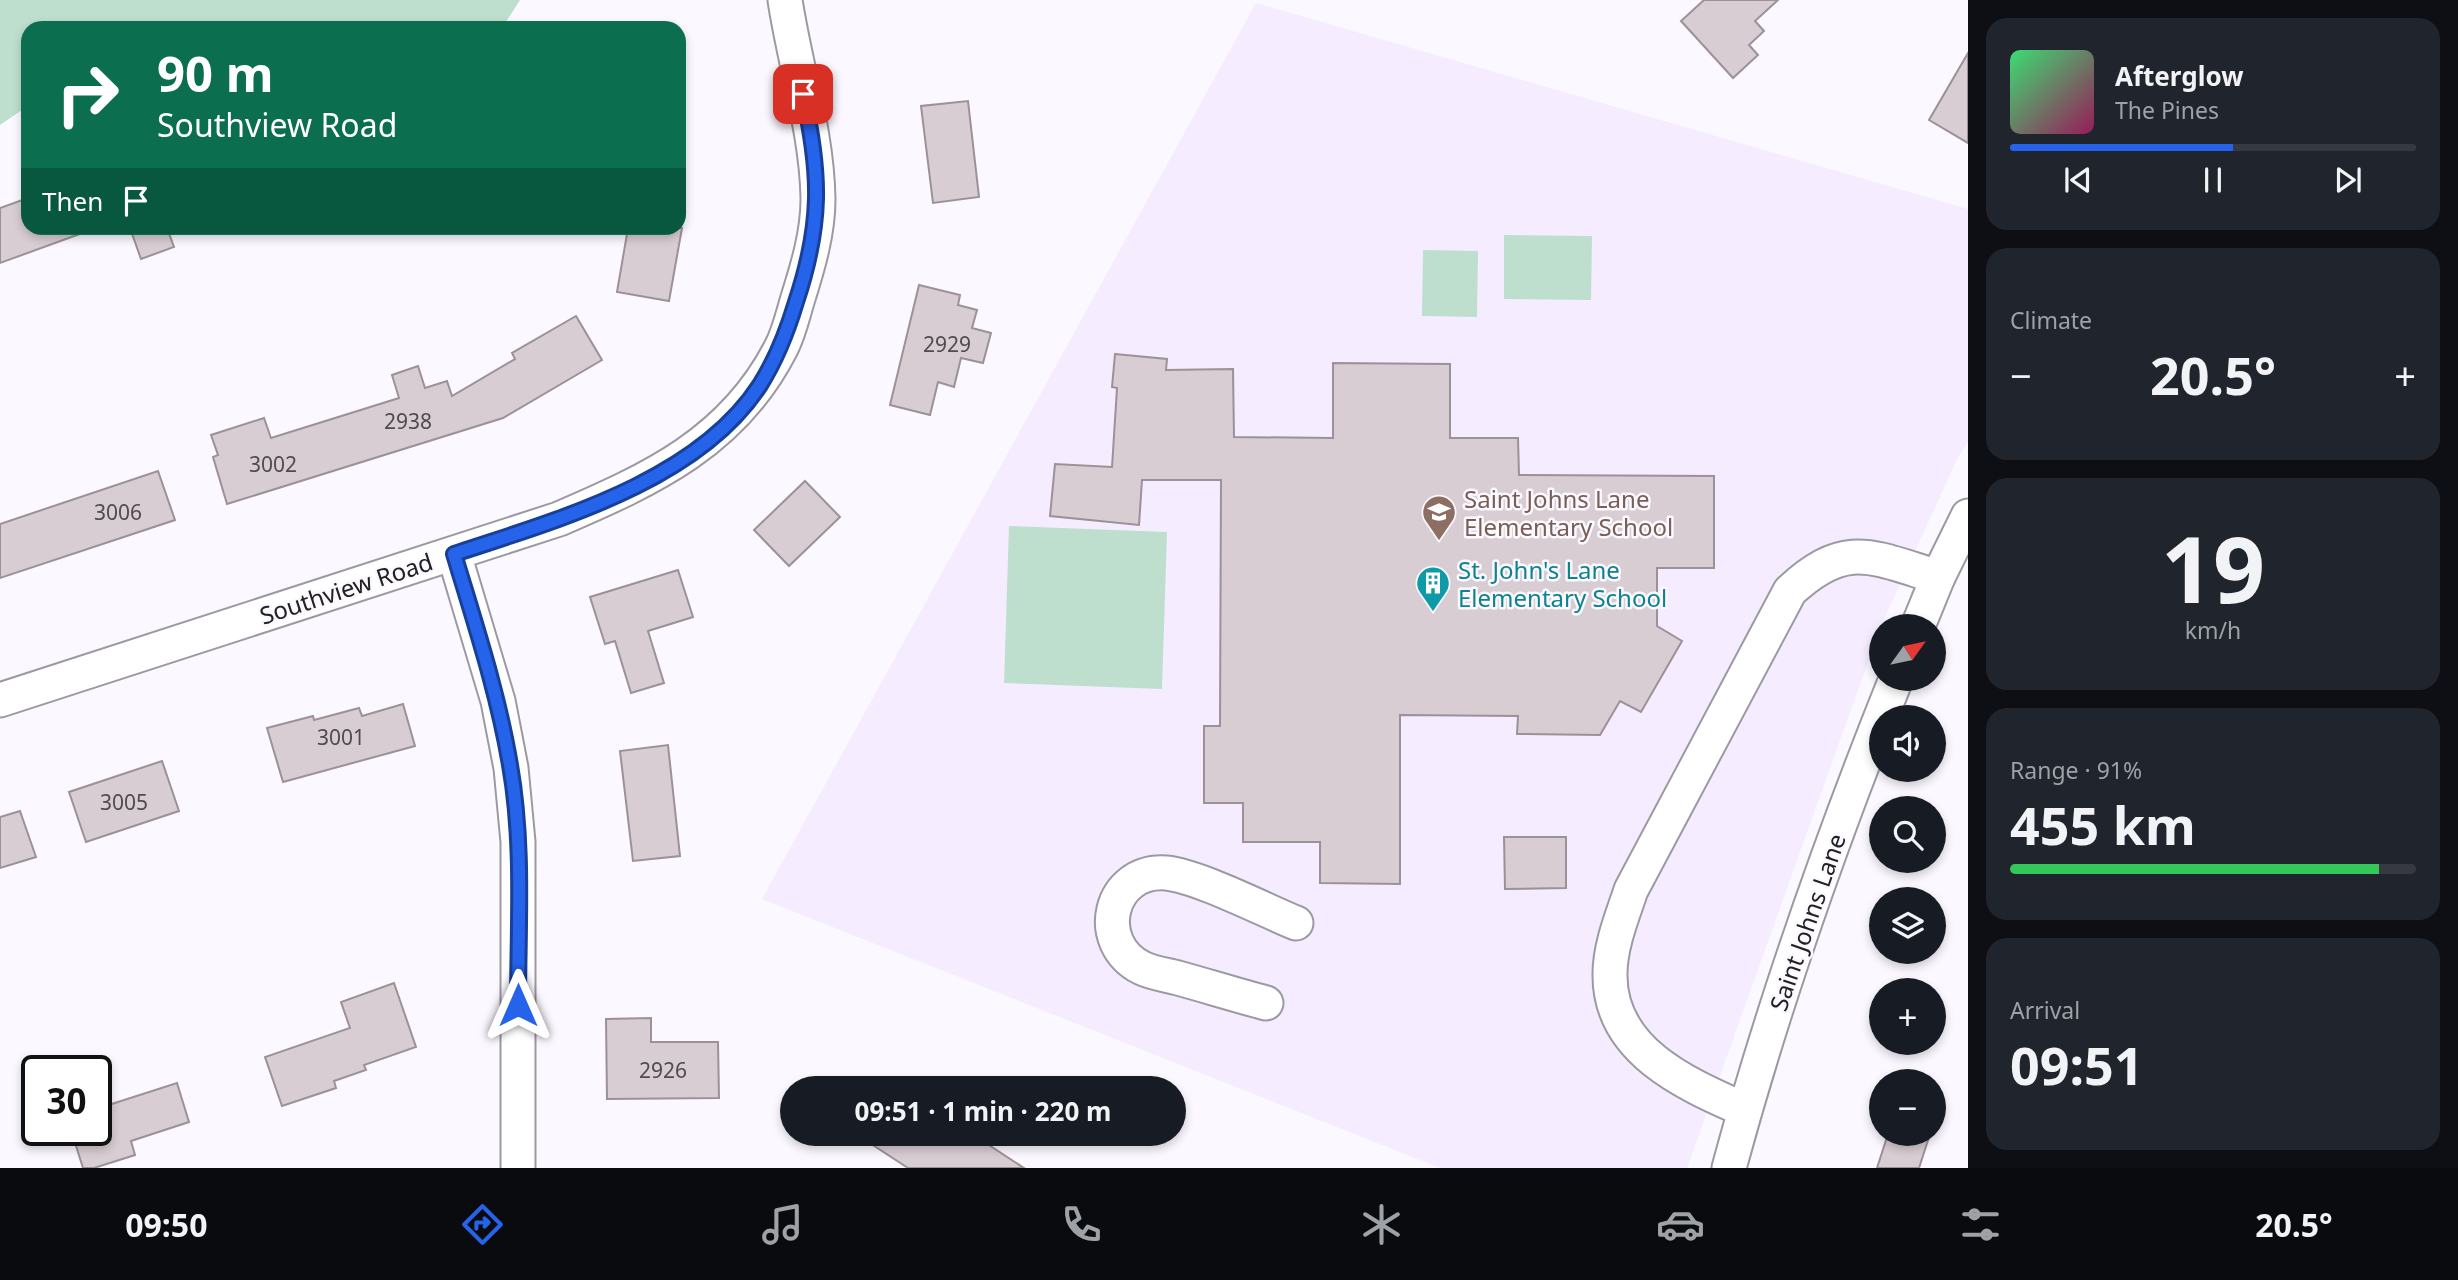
<!DOCTYPE html>
<html lang="en">
<head>
<meta charset="utf-8">
<style>
	body { margin:0; font-family:"Noto Sans",sans-serif; background:#20242c; color:#f1f3f6; height:100vh; display:flex; flex-direction:column; font-size:26px; white-space:nowrap }
	* { box-sizing:border-box; margin:0 }
	p { font-size:23px; color:#9ea1a6 }
	.icon { flex:none; width:38px; height:38px; fill:none; stroke:currentColor; stroke-width:2; stroke-linecap:round; stroke-linejoin:round }
	.map { position:relative; flex:1; overflow:hidden }
	.details { display:flex; flex-direction:column; gap:18px; padding:18px; background:#0d0f14; width:490px }
	.details>* { flex:none }
	.hud { position:absolute; left:21px; top:21px; width:665px; height:214px; border-radius:21px; box-shadow:0 4px 10px #0003; background:#0b6e4f; color:#fff; overflow:hidden }
	.needle { width:46px; rotate:57deg }
	.tools { position:absolute; left:1869px; top:614px; display:grid; gap:14px }
	.tools a { display:grid; place-items:center; width:77px; height:77px; border-radius:50%; background:#171b24; box-shadow:0 4px 10px #0003; font-size:35px }
	.speed { position:absolute; left:21px; top:1055px; display:flex; gap:14px; font-size:35px; font-weight:700; text-align:center }
	.speed>* { display:grid; place-content:center; width:91px; height:91px; border-radius:50%; background:#171b24; box-shadow:0 4px 10px #0003; line-height:1 }
	.speed .limit { border:4px solid #111; border-radius:10px; background:#fff; color:#111 }
	.pin { position:absolute; display:grid; place-items:center; width:60px; height:60px; color:#fff; margin:-30px; border-radius:14px; box-shadow:0 4px 10px #0006 }
	.me { position:absolute; width:77px; margin:-38px; rotate:0deg; stroke-linejoin:round; filter:drop-shadow(0 0 5px #0008) }
	.turn { display:flex; align-items:center; gap:24px; height:147px; padding:0 21px; font-size:32px }
	.turn .icon { width:91px; height:91px; stroke-width:2.5 }
	.turn b { display:block; font-size:49px; line-height:60px }
	.then { display:flex; align-items:center; height:66px; padding:0 21px; background:#0003; gap:14px; font-size:26px }
	.big { font-size:52px; font-weight:700; line-height:1.1 }
	.details .card { flex:1; display:flex; flex-direction:column; justify-content:center; gap:10px; min-width:0; padding:0 24px; border-radius:21px; background:#20242c }
	.details .dial { align-items:center; gap:0 }
	.dial b { font-size:91px; line-height:1 }
	.song { display:flex; align-items:center; gap:21px }
	.cover { width:84px; height:84px; border-radius:10px; background:linear-gradient(135deg,hsl(140 70% 55%),hsl(330 70% 35%)) }
	.played { height:7px; border-radius:4px; background:linear-gradient(90deg,#2563eb 55%,#363941 55%) }
	.keys { display:flex; justify-content:space-around; direction:ltr }
	.heat { display:flex; justify-content:space-between; align-items:center; font-size:38px; direction:ltr }
	.charge { height:10px; border-radius:5px; background:linear-gradient(90deg,#34c759 91%,#363941 0) }
	.trip { position:absolute; left:780px; top:1076px; width:406px; height:70px; border-radius:35px; background:#171b24; box-shadow:0 4px 10px #0003; font-weight:700; line-height:70px; text-align:center }
	.dock { display:flex; height:112px; justify-content:space-around; align-items:center; background:#090b0e; color:#9ea1a6 }
	.dock .icon { width:49px; height:49px }
	.dock .selected { color:#2563eb }
	.dock b { font-size:32px; color:#f1f3f6 }
	main { display:flex; flex:1; min-height:0 }
	.map>svg:first-child { display:block }
	.built { fill:#f5edff }
	.green { fill:#bedfce }
	.building { fill:#d8cdd3; stroke:#9c9197; stroke-width:2 }
	.lines { fill:none; stroke-linecap:round; stroke-linejoin:round }
	.minor-casing { stroke:#9d99a3; stroke-width:37 }
	.minor { stroke:#fff; stroke-width:33 }
	.route-casing { stroke:#184099; stroke-width:18 }
	.route { stroke:#2563eb; stroke-width:12 }
	.labels { text-anchor:middle; dominant-baseline:central; stroke-width:5; stroke-linejoin:round; paint-order:stroke }
	.number-label { font-size:21px; fill:#4f4b4f }
	.education-label { font-size:24px; fill:#785e54; stroke:#fbf8ff; text-anchor:start }
	.culture-label { font-size:24px; fill:#0d838f; stroke:#fbf8ff; text-anchor:start }
	.street-label { font-size:24px; fill:#212023; stroke:#fbf8ff }
</style>
</head>
<body>
<main>
<div class="map">
<svg width="1968" height="1168" viewBox="0 0 1968 1168">
	<rect width="100%" height="100%" fill="#fbf8ff"/>
	<polygon class="built" points="1256,3 1968,209 1968,442 1958,457 1881,626 1687,1168 1440,1168 762,899"/>
	<g class="green">
		<polygon points="0,0 520,0 502,28 28,28 28,106 0,125"/>
		<polygon points="1504,235 1592,236 1591,300 1504,299"/>
		<polygon points="1423,250 1478,251 1477,317 1422,316"/>
		<polygon points="1009,526 1167,532 1162,689 1004,683"/>
	</g>
	<g class="building">
		<polygon points="1704,0 1778,0 1755,21 1764,31 1749,45 1758,55 1733,78 1681,21"/>
		<polygon points="1968,53 1968,143 1929,120"/>
		<polygon points="968,101 979,197 933,203 921,106"/>
		<polygon points="28,198 28,228 88,228 88,231 0,263 0,208"/>
		<polygon points="130,228 167,228 174,247 141,259"/>
		<polygon points="628,228 682,228 669,301 617,292"/>
		<polygon points="919,285 960,295 958,305 977,310 972,328 991,333 983,363 961,358 954,387 938,382 930,415 890,405"/>
		<polygon points="576,316 602,360 503,418 227,504 213,457 218,455 211,435 264,418 271,438 399,398 392,375 418,366 425,388 447,381 452,396 515,359 512,353"/>
		<polygon points="1115,354 1167,359 1166,370 1233,369 1234,437 1333,438 1333,363 1450,364 1450,438 1518,438 1519,475 1714,476 1714,568 1657,568 1657,626 1682,641 1641,712 1620,701 1600,735 1517,734 1518,716 1400,715 1400,884 1320,883 1320,842 1243,842 1243,803 1204,803 1204,726 1220,726 1221,480 1142,480 1139,525 1050,516 1055,464 1112,467 1117,388 1112,387"/>
		<polygon points="158,471 175,520 0,578 0,524"/>
		<polygon points="805,481 840,517 789,566 754,530"/>
		<polygon points="678,570 693,617 648,631 664,683 631,693 615,641 605,644 590,597"/>
		<polygon points="403,704 415,746 283,782 267,728 313,716 314,720 359,708 362,716"/>
		<polygon points="668,745 680,856 633,861 620,751"/>
		<polygon points="162,761 179,811 86,842 69,792"/>
		<polygon points="20,811 36,857 0,868 0,817"/>
		<polygon points="1504,837 1566,837 1566,888 1505,889"/>
		<polygon points="394,983 416,1047 364,1065 366,1070 334,1081 336,1088 282,1106 265,1057 350,1028 341,1002"/>
		<polygon points="651,1018 651,1042 718,1042 719,1098 607,1099 606,1019"/>
		<polygon points="177,1083 189,1122 131,1141 135,1155 94,1168 83,1168 71,1130 96,1130 96,1109"/>
		<polygon points="856,1134 972,1134 1024,1168 908,1168"/>
		<polygon points="1888,1134 1930,1134 1919,1168 1877,1168"/>
	</g>
	<g class="lines">
		<g class="minor-casing">
			<g id="minor">
				<polyline points="454,554 498,701 511,768 518,842 518,1168"/>
				<polyline points="1918,626 1938,577 1968,516"/>
				<path d="M0,700L559,519C652,479 733,442 781,348C789,333 793,314 798,298C808,266 818,233 818,199C817,132 795,66 785,0"/>
				<path d="M1266,1003C1236,995 1207,986 1178,978C1167,975 1152,973 1142,968C1092,943 1109,869 1166,873C1198,876 1264,910 1296,923"/>
				<path d="M1745,1110C1686,1084 1609,1051 1610,974C1610,946 1622,917 1631,890L1790,591C1846,539 1872,557 1938,577"/>
				<path d="M1729,1168C1774,1002 1832,838 1896,679"/>
			</g>
		</g>
		<use href="#minor" class="minor"/>
	</g>
	<g class="lines">
		<g class="route-casing">
			<path id="route" d="M518,1005C518,926 524,844 510,765C498,693 475,624 454,554C557,520 698,481 760,385C777,358 787,332 796,302C822,224 821,174 803,94"/>
		</g>
		<use href="#route" class="route"/>
	</g>
	<defs>
		<g id="school-pin" transform="scale(1.75)"><path d="M0 17L-7.5 6A9.5 9.5 0 1 1 7.5 6Z" fill="#8d6e63" stroke="#fbf8ff"/><path d="M0-5L7-2L0 1L-7-2ZM-4 1L0 2.5L4 1V4Q0 6-4 4Z" fill="#fff"/></g>
		<g id="building-pin" transform="scale(1.75)"><path d="M0 17L-7.5 6A9.5 9.5 0 1 1 7.5 6Z" fill="#0f9aa8" stroke="#fbf8ff"/><path d="M-4-6H4V6H1V3H-1V6H-4ZM-2.5-4.3h1.7v1.8h-1.7ZM.8-4.3h1.7v1.8H.8ZM-2.5-1h1.7V.8h-1.7ZM.8-1h1.7V.8H.8Z" fill="#fff"/></g>
	</defs>
	<g fill-rule="evenodd">
		<use href="#school-pin" x="1439" y="512"/>
		<use href="#building-pin" x="1433" y="583"/>
	</g>
	<g class="labels">
		<g class="number-label">
			<text x="947" y="344">2929</text>
			<text x="408" y="421">2938</text>
			<text x="273" y="464">3002</text>
			<text x="118" y="512">3006</text>
			<text x="341" y="737">3001</text>
			<text x="124" y="802">3005</text>
			<text x="663" y="1070">2926</text>
		</g>
		<g class="education-label">
			<text x="1464" y="498">Saint Johns Lane<tspan x="1464" dy="28">Elementary School</tspan></text>
		</g>
		<g class="culture-label">
			<text x="1458" y="569">St. John's Lane<tspan x="1458" dy="28">Elementary School</tspan></text>
		</g>
		<g class="street-label">
			<text transform="translate(346 588) rotate(-18)">Southview Road</text>
			<text transform="translate(1807 922) rotate(-71)">Saint Johns Lane</text>
		</g>
	</g>
</svg>
<div class="tools">
<a><svg class="needle" viewBox="-14 -14 28 28"><path d="M0-13l5 13h-10z" fill="#e53935"/><path d="M0 13l5-13h-10z" fill="#9ea1a6"/></svg></a>
<a><svg class="icon" aria-label="sound" viewBox="0 0 24 24"><path d="M4 9h4l5-4v14l-5-4H4zM17 9q2 3 0 6"/></svg></a>
<a><svg class="icon" aria-label="search" viewBox="0 0 24 24"><circle cx="10" cy="10" r="6"/><path d="M15 15l6 6"/></svg></a>
<a><svg class="icon" aria-label="layers" viewBox="0 0 24 24"><path d="M12 4l9 5-9 5-9-5zM3 14l9 5 9-5"/></svg></a>
<a>+</a>
<a>−</a>
</div>
<div class="speed"><div class="limit">30</div></div>
<div class="pin" style="left:803px;top:94px;background:#d93025"><svg class="icon" aria-label="arrive" viewBox="0 0 24 24"><path d="M6 21V4h12l-3 4 3 4H6"/></svg></div>
<svg class="me" style="left:518px;top:1005px" viewBox="-20 -20 40 40"><path d="M0-17L14 15 0 8-14 15z" fill="#2563eb" stroke="#fff" stroke-width="4"/></svg>
<div class="trip">09:51 · 1 min · 220 m</div>
<div class="hud">
<div class="turn"><svg class="icon" aria-label="right" viewBox="0 0 24 24"><path d="M7 20v-9h11M14 6l5 5-5 5"/></svg><div><b>90 m</b>Southview Road</div></div>
<div class="then">Then<svg class="icon" aria-label="arrive" viewBox="0 0 24 24"><path d="M6 21V4h12l-3 4 3 4H6"/></svg></div>
</div>
</div>
<section class="details">
<div class="card">
<div class="song"><i class="cover"></i><div><b>Afterglow</b><p>The Pines</p></div></div>
<div class="played"></div>
<div class="keys"><svg class="icon" aria-label="previous" viewBox="0 0 24 24"><path d="M18 5L8 12l10 7zM5 5v14"/></svg><svg class="icon" aria-label="pause" viewBox="0 0 24 24"><path d="M8 5v14M16 5v14"/></svg><svg class="icon" aria-label="next" viewBox="0 0 24 24"><path d="M6 5l10 7-10 7zM19 5v14"/></svg></div>
</div>
<div class="card"><p>Climate</p>
<div class="heat"><a>−</a><b class="big">20.5°</b><a>+</a></div>
</div>
<div class="card dial"><b>19</b><p>km/h</p></div>
<div class="card"><p>Range · 91%</p><b class="big">455 km</b><div class="charge"></div></div>
<div class="card"><p>Arrival</p><b class="big">09:51</b></div>
</section>
</main>
<nav class="dock">
<b>09:50</b>
<svg class="icon selected" aria-label="directions" viewBox="0 0 24 24"><path d="M12 3l9 9-9 9-9-9zM9 14v-3h6M13 9l2 2-2 2"/></svg>
<svg class="icon" aria-label="music" viewBox="0 0 24 24"><path d="M9 18V5l10-2v13"/><circle cx="6" cy="18" r="3"/><circle cx="16" cy="16" r="3"/></svg>
<svg class="icon" aria-label="phone" viewBox="0 0 24 24"><path d="M5 4h4l2 5-3 2q2 4 5 5l2-3 5 2v4C11 20 4 13 5 4z"/></svg>
<svg class="icon" aria-label="climate" viewBox="0 0 24 24"><path d="M12 3v18M4 7l16 10M4 17L20 7"/></svg>
<svg class="icon" aria-label="car" viewBox="0 0 24 24"><path d="M5 17H2v-5l4-1 3-4h7l3 4 3 1v5h-3M9 17h6M6 11h13"/><circle cx="7" cy="17" r="2"/><circle cx="17" cy="17" r="2"/></svg>
<svg class="icon" aria-label="filters" viewBox="0 0 24 24"><path d="M4 7h16M4 17h16"/><circle cx="9" cy="7" r="2"/><circle cx="15" cy="17" r="2"/></svg>
<b>20.5°</b>
</nav>
</body>
</html>
